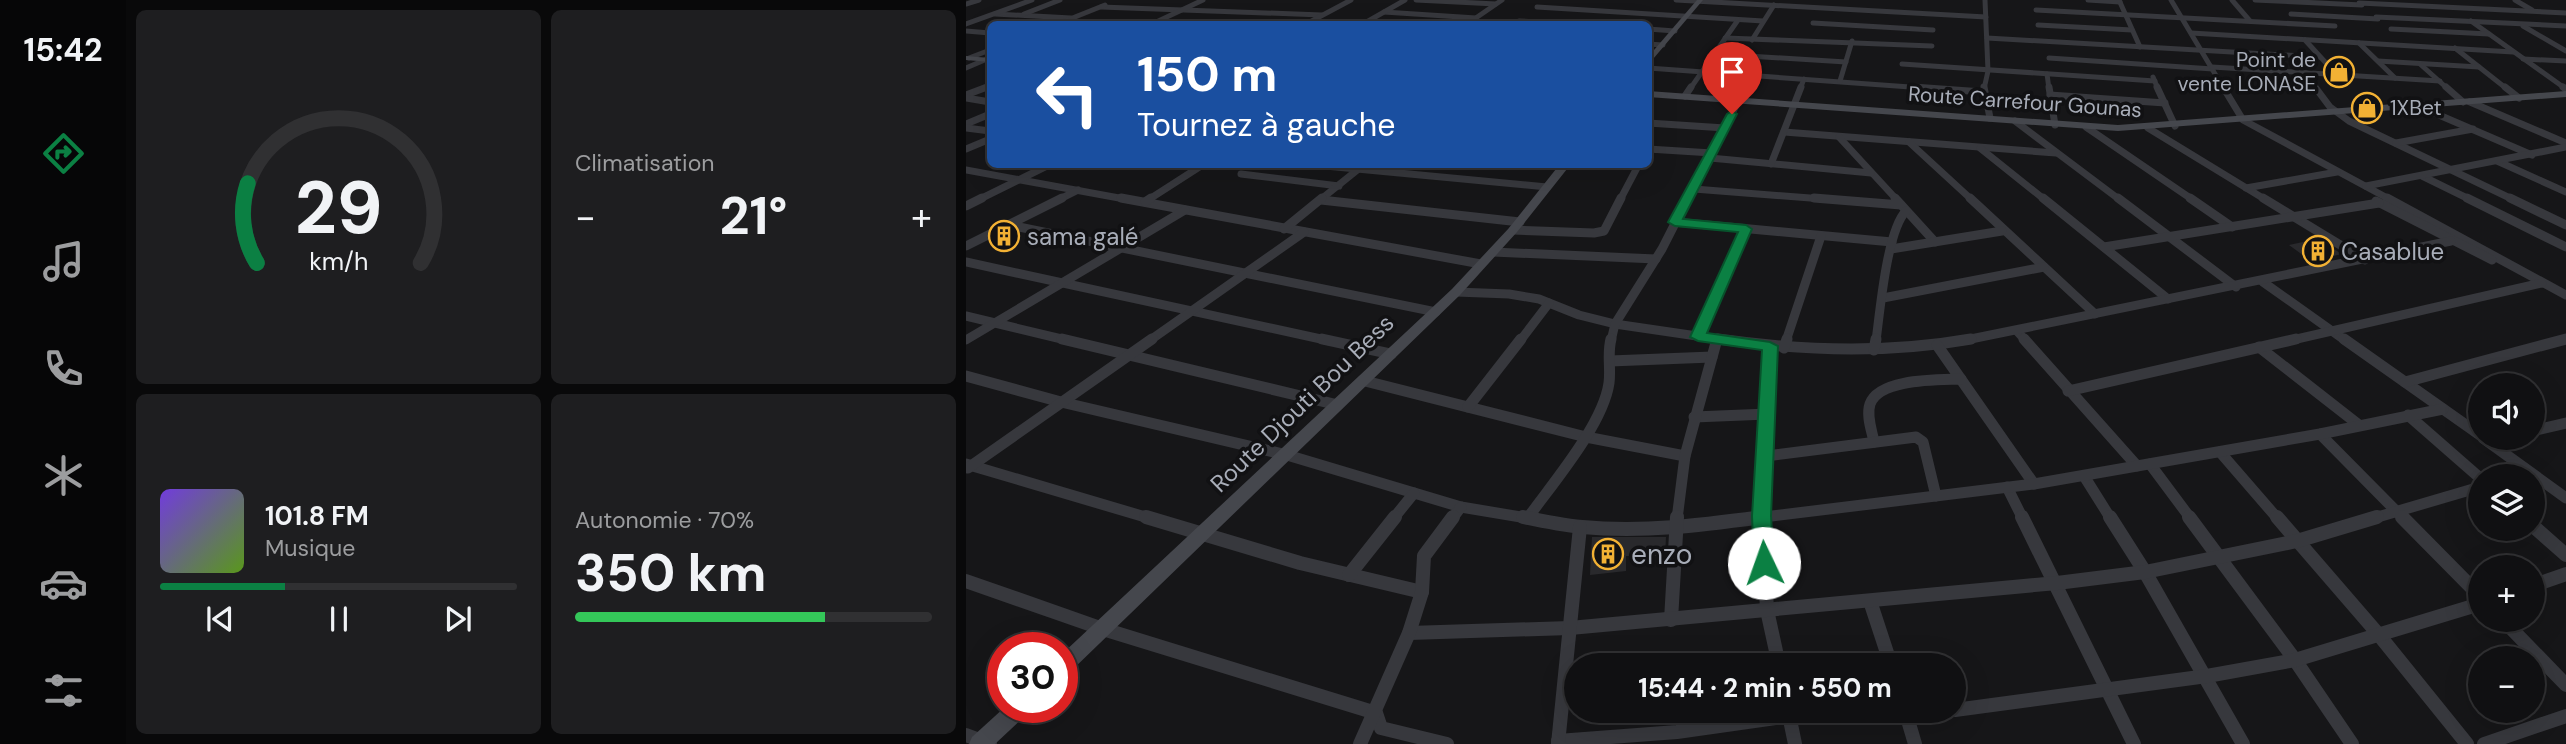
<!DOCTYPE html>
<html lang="fr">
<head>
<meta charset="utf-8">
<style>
	body { margin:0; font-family:"DM Sans",sans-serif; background:#1e1e20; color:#f1f3f6; height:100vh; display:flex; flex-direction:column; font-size:26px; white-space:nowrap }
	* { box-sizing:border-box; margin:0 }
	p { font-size:23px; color:#9c9d9f }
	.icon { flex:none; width:38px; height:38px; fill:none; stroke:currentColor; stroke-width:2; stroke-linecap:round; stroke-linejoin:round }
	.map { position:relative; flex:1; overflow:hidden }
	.drawer { display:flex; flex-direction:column; gap:10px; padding:10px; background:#09090a; width:840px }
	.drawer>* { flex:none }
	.hud { position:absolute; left:21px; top:21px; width:665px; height:147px; border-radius:10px; box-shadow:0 7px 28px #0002,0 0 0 2px #303032; background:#1a4fa0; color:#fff; overflow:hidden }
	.tools { position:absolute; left:1502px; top:373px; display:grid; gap:14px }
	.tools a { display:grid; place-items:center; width:77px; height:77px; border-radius:50%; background:#101012; box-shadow:0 7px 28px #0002,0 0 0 2px #303032; font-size:35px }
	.speed { position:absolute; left:21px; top:632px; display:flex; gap:14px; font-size:35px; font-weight:700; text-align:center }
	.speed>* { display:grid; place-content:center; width:91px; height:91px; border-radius:50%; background:#101012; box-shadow:0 7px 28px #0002,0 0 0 2px #303032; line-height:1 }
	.speed .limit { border:10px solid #d22; background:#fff; color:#111 }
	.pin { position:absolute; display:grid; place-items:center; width:60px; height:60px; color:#fff; margin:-72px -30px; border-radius:50% 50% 50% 0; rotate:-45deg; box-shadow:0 0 7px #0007 }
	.pin .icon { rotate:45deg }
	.me { position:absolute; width:77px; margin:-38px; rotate:357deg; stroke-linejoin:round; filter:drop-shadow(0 0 5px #0008) }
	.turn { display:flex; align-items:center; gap:24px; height:147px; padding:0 35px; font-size:32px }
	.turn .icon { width:91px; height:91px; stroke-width:2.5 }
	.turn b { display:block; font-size:49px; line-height:60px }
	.big { font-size:52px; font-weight:700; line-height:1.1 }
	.drawer .card { flex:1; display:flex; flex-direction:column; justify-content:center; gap:10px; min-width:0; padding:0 24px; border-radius:10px; background:#1e1e20 }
	.drawer .dial { align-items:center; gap:0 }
	.dial svg { height:182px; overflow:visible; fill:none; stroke:#303032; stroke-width:7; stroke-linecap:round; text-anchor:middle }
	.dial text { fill:#f1f3f6; stroke:none }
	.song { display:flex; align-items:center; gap:21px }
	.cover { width:84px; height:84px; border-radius:10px; background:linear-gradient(135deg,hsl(260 70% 55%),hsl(90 70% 35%)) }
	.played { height:7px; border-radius:4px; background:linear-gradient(90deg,#0b8043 35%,#303032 35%) }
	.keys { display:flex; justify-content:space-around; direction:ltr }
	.heat { display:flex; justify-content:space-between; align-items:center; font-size:38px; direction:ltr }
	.charge { height:10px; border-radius:5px; background:linear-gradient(90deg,#34c759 70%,#303032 0) }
	.drawer .tiles { flex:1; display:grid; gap:10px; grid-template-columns:repeat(2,1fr) }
	.trip { position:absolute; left:598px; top:653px; width:402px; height:70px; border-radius:35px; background:#101012; box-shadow:0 7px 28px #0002,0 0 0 2px #303032; font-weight:700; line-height:70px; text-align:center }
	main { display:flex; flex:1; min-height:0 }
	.dock { display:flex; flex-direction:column; width:126px; justify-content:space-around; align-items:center; background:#060607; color:#9c9d9f }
	.dock .icon { width:49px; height:49px }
	.dock .selected { color:#0b8043 }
	.dock b { font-size:32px; color:#f1f3f6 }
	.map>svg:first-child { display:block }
	.building { fill:#29292c }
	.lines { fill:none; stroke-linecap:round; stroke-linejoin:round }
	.street-far4 { stroke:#37383d; stroke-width:5 }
	.street-far3 { stroke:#37383d; stroke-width:7 }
	.street-far2 { stroke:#37383d; stroke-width:9 }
	.street-far1 { stroke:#37383d; stroke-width:11 }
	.street { stroke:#37383d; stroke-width:14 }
	.secondary { fill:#45474d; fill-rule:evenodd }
	.route { fill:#0b8043; stroke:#07532c; stroke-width:2 }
	.labels { text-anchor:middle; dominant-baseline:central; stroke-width:7; stroke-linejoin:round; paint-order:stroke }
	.far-poi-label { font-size:21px; fill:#a8adb8; stroke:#111113; text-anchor:end }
	.far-street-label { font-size:21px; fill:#a8adb8; stroke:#111113 }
	.poi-label { font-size:24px; fill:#a8adb8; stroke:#111113; text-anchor:start }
	.street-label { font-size:24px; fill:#a8adb8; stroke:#111113 }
	.near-poi-label { font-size:28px; fill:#a8adb8; stroke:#111113; text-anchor:start }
</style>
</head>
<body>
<main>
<nav class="dock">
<b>15:42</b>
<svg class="icon selected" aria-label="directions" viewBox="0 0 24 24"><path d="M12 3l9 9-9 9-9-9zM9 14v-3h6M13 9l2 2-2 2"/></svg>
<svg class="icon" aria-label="music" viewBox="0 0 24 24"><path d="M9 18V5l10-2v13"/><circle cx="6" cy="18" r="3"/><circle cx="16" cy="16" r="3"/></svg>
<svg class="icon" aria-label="phone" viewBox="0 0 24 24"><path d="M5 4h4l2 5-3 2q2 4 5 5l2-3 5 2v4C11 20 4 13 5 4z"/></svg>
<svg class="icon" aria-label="climate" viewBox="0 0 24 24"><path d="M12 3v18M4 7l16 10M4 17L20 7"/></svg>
<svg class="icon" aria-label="car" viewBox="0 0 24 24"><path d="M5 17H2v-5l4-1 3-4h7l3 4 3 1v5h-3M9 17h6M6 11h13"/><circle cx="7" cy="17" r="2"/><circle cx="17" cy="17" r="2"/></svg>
<svg class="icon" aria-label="filters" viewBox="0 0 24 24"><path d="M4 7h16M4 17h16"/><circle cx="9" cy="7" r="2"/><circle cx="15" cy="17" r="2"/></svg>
</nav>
<section class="drawer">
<div class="tiles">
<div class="card dial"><svg viewBox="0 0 100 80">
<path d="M14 69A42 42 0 1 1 86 69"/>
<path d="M14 69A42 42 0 0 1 10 34" stroke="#0b8043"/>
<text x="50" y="56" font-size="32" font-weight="700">29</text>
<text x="50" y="72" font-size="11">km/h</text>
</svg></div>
<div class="card"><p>Climatisation</p>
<div class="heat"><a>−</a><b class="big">21°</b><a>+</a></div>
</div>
<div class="card">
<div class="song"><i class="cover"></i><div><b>101.8 FM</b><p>Musique</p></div></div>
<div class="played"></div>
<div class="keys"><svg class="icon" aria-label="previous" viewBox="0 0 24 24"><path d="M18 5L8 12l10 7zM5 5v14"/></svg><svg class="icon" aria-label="pause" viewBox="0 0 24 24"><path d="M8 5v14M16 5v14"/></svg><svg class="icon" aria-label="next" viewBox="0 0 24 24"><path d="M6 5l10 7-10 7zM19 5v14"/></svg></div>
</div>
<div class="card"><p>Autonomie · 70%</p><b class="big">350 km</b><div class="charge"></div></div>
</div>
</section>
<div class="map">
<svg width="1600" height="744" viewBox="0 0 1600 744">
	<rect width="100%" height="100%" fill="#161618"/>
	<g class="building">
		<polygon points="1351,239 1376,254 1345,261 1323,245"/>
		<polygon points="626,537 700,537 699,556 660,556 660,571 624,575"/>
	</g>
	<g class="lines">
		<g class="street-far4">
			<polyline points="450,0 530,4"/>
			<polyline points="710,0 1020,17"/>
			<polyline points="1122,0 1154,2"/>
			<polyline points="1153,0 1174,47"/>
			<polyline points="1205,0 1258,89"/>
			<polyline points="1266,0 1284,21"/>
			<polyline points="1289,0 1396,5"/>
			<polyline points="1549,0 1566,10"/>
			<polyline points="1393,3 1600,13"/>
			<polyline points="0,4 13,0"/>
			<polyline points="135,7 356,15"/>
			<polyline points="571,7 797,21"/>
			<polyline points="1070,10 1369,26"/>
			<polyline points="418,12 510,18"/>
			<polyline points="29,14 105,18"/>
			<polyline points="58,14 94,0"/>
			<polyline points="1325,14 1412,19"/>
			<polyline points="1410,17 1600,26"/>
			<polyline points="99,21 139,5"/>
			<polyline points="104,21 164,24"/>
			<polyline points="553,21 612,24"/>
			<polyline points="1505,21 1600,89"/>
			<polyline points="504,22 536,0"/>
			<polyline points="343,23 363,24"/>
			<polyline points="847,23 967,30"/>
			<polyline points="0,24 66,0"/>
			<polyline points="186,24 237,0"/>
			<polyline points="340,24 385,0"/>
			<polyline points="397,24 439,0"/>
			<polyline points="1072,25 1166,30"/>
			<polyline points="1557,26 1600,51"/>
			<polyline points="682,29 709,31"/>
			<polyline points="1425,29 1523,34"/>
			<polyline points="0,31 24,33"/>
			<polyline points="1225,33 1547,52"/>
			<polyline points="759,38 966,46"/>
			<polyline points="1021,38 1354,57"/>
			<polyline points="786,40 808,5"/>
			<polyline points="1339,40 1370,74"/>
			<polyline points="1393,43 1429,78"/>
			<polyline points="682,44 697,45"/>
			<polyline points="1489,48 1541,89"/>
			<polyline points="749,54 880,62"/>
			<polyline points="3,58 24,50"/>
			<polyline points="1083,58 1247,69"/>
			<polyline points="1557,59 1600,61"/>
			<polyline points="1412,61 1513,67"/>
			<polyline points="936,64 1189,81"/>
			<polyline points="1454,64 1482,89"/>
			<polyline points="1246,67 1474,81"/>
			<polyline points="0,68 21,59"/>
			<polyline points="682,68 972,89"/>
			<polyline points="1338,73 1350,89"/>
			<polyline points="1081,74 1083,89"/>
			<polyline points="1187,77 1192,89"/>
			<polyline points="874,81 886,41"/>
			<polyline points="17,89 24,86"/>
			<polyline points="724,89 772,20"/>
			<polyline points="834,89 838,79"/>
			<polyline points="1018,89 1022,71 1019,0"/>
		</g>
		<g class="street-far3">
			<polyline points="947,87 1017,92"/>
			<polyline points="1018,87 1024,118"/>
			<polyline points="1083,87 1089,125"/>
			<polyline points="1191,87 1209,126"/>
			<polyline points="1257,87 1277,120 1425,200"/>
			<polyline points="1349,87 1364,107 1383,121 1548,200"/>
			<polyline points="1480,87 1497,102"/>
			<polyline points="1539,87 1553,98"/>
			<polyline points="1597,87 1600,89"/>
			<polyline points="0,95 21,87"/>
			<polyline points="1084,95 1199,103"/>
			<polyline points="719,96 725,87"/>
			<polyline points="0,98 24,102"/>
			<polyline points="1504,102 1600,143"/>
			<polyline points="1452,106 1566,155"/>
			<polyline points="1049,121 1154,200"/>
			<polyline points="682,123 759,128"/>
			<polyline points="0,124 24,114"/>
			<polyline points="1120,127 1227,200"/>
			<polyline points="0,128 24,131"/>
			<polyline points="1182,128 1300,200"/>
			<polyline points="818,132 1090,153"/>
			<polyline points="873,137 931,200"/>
			<polyline points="943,142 1006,200"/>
			<polyline points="1430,143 1507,129"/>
			<polyline points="1014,148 1079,200"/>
			<polyline points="0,149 24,139"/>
			<polyline points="682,149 746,153"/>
			<polyline points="744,158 905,173"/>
			<polyline points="1531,161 1600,192"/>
			<polyline points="338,164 581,187"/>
			<polyline points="805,164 835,87"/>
			<polyline points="0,170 164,200"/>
			<polyline points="275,174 373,186"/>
			<polyline points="1456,176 1505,200"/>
			<polyline points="1400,186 1600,147"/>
			<polyline points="1280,188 1371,172"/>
			<polyline points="728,189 870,200"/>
			<polyline points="12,200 85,164"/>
			<polyline points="92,200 112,190"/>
			<polyline points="182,200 238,164"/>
			<polyline points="354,200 395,167"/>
			<polyline points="654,200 673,164"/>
			<polyline points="721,200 773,100"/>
		</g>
		<g class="street-far2">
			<polyline points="155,198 515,264"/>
			<polyline points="848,198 935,205"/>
			<polyline points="929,198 969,242"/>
			<polyline points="1004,198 1129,314"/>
			<polyline points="1077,198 1202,299"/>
			<polyline points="1152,198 1270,287"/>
			<polyline points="1224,198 1266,227"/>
			<polyline points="1297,198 1399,260"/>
			<polyline points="1421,198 1600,295"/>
			<polyline points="1501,198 1600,247"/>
			<polyline points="1544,198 1600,225"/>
			<polyline points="355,200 554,222"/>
			<polyline points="1410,201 1526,260"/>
			<polyline points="179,202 185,198"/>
			<polyline points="0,206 16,198"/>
			<polyline points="709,222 926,242"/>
			<polyline points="43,225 470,312"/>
			<polyline points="318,229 356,198"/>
			<polyline points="547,230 628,233 638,231 655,198"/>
			<polyline points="0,246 96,198"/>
			<polyline points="1138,247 1413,203"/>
			<polyline points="925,249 1036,231"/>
			<polyline points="527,252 690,259"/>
			<polyline points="0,262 364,341"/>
			<polyline points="1297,282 1380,341"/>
			<polyline points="490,292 543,294 573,299 613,315 649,324 765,341"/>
			<polyline points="917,298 1078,267"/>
			<polyline points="0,316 104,341"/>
			<polyline points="1051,331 1060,341"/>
			<polyline points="731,336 780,229"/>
			<polyline points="0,340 219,210"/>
			<polyline points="183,341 338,232"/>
			<polyline points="554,341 583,303"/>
			<polyline points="645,341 649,324 696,249 722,198"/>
			<polyline points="820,341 855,236"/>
			<path d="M910,341C914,311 921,230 940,211"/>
			<polyline points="995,341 1485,241"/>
			<polyline points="1322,341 1576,283"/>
			<polyline points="1593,341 1600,339"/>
		</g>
		<g class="street-far1">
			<polyline points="96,339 372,405"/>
			<polyline points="356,339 425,354"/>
			<path d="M752,339C837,351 920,354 1005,339"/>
			<polyline points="1058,339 1171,466"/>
			<polyline points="1378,339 1514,435"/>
			<polyline points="971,345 1068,484"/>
			<polyline points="1293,347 1393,425"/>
			<polyline points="818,348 821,339"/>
			<polyline points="908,350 910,339"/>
			<polyline points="644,361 746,357"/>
			<polyline points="0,376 95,402 321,455 495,507 567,519"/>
			<polyline points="399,381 620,437 719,456"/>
			<polyline points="1439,382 1600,339"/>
			<polyline points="1102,391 1330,339"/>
			<polyline points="502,407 555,339"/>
			<polyline points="1442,415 1514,478"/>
			<polyline points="728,417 802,414"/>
			<polyline points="1566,431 1600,423"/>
			<polyline points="1354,434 1438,519"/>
			<polyline points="1517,438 1600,498"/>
			<path d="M908,442C906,431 900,416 904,404C913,378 973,380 995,379"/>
			<polyline points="1524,442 1542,438"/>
			<polyline points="1254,452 1312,519"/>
			<polyline points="800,456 950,437 957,442 970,496"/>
			<polyline points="0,464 186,519"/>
			<polyline points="1184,464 1225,519"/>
			<polyline points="2,468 186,339"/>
			<polyline points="1118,476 1145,519"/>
			<polyline points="1041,487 1057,519"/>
			<polyline points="427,519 448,493"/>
			<polyline points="486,519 495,507"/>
			<path d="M561,519C586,484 637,425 643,383C645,368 641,354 645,339"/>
			<polyline points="711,519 719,456 751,339"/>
			<polyline points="782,519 1068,484 1354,434 1477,409"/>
			<polyline points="796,519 804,346"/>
			<polyline points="1405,519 1514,487"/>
		</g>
		<g class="street">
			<polyline points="180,517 334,563 456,592"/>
			<path d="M557,517C576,521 596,525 616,527C677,533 736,525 796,517"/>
			<polyline points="796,517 801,610 813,665"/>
			<polyline points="1056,517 1168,744"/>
			<polyline points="1144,517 1179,572 1277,744"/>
			<polyline points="1223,517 1329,660 1386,744"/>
			<polyline points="1311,517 1413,635 1501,744"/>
			<polyline points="1436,517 1514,596"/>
			<polyline points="1566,525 1600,555"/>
			<polyline points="383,575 429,517"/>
			<polyline points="0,581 137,629 410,713 415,728 481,744"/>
			<polyline points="1566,586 1600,574"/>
			<polyline points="904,601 925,665"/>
			<polyline points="705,620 711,517"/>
			<polyline points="1537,620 1600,685"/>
			<polyline points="443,633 604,628 1091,583 1179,572 1331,541 1411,517"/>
			<polyline points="822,710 829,744"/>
			<polyline points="939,710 949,744"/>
			<polyline points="989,710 1241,676 1329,660 1514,604"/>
			<polyline points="941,716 983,710"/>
			<polyline points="0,735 24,744"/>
			<polyline points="592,741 711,732 824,716"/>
			<polyline points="394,744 443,633 456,592 458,556 487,517"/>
			<polyline points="592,744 614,527"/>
			<polyline points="1518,744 1600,716"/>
		</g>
		<g class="secondary">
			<polygon points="731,0 737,0 682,65 682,57"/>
			<polygon points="0,56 24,58 24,62 0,60"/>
			<polygon points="682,91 1152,125 1600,91 1600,97 1152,131 682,97"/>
			<polygon points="594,164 605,164 551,232 494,295 103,673 96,676 96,654 486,289 543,228"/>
			<polygon points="39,707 64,707 61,714 29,744 3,744 6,737"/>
		</g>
	</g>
	<polygon class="route" points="766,111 771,114 717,219 780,225 786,229 741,333 804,342 812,346 805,516 808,563 806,569 798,571 791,569 788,563 786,516 796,350 732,341 724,337 772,232 709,226 702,222 761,114"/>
	<defs>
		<g id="shop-ring" transform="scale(1.575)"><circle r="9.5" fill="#111113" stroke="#f2b134" stroke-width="1.5"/><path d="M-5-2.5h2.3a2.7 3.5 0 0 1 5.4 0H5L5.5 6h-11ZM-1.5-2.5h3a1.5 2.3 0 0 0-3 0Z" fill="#f2b134"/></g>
		<g id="building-ring" transform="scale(1.575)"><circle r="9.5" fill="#111113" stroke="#f2b134" stroke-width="1.5"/><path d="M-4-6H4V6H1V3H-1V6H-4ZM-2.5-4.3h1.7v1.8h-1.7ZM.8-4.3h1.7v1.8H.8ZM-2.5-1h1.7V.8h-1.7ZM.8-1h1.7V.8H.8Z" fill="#f2b134"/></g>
	</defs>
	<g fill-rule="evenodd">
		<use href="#shop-ring" x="1373" y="72"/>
		<use href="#shop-ring" x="1401" y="108"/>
		<use href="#building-ring" x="38" y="236"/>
		<use href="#building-ring" x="1352" y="251"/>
		<use href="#building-ring" x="642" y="554"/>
	</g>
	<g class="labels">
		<g class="far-poi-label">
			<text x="1350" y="60">Point de<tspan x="1350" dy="24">vente LONASE</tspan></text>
			<text x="1424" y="108" text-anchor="start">1XBet</text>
		</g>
		<g class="far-street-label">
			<text transform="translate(1059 102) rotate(4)">Route Carrefour Gounas</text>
		</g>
		<g class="poi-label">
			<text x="61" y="236">sama galé</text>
			<text x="1375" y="251">Casablue</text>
		</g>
		<g class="street-label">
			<text transform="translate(336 403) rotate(-44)">Route Djouti Bou Bess</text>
		</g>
		<g class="near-poi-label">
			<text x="665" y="554">enzo</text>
		</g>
	</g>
</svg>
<div class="tools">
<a><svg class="icon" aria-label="sound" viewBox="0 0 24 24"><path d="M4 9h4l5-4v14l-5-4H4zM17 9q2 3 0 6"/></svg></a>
<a><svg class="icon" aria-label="layers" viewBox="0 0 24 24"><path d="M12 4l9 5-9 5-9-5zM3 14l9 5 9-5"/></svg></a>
<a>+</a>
<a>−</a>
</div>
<div class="speed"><div class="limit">30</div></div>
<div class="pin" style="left:766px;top:114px;background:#d93025"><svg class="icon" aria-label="arrive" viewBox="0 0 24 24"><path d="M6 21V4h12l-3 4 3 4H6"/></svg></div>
<svg class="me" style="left:798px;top:563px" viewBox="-20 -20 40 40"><circle r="19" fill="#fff"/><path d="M0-13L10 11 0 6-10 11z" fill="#0b8043"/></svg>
<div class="trip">15:44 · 2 min · 550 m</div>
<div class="hud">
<div class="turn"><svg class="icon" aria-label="left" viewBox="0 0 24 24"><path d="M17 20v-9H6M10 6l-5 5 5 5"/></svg><div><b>150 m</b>Tournez à gauche</div></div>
</div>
</div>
</main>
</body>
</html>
